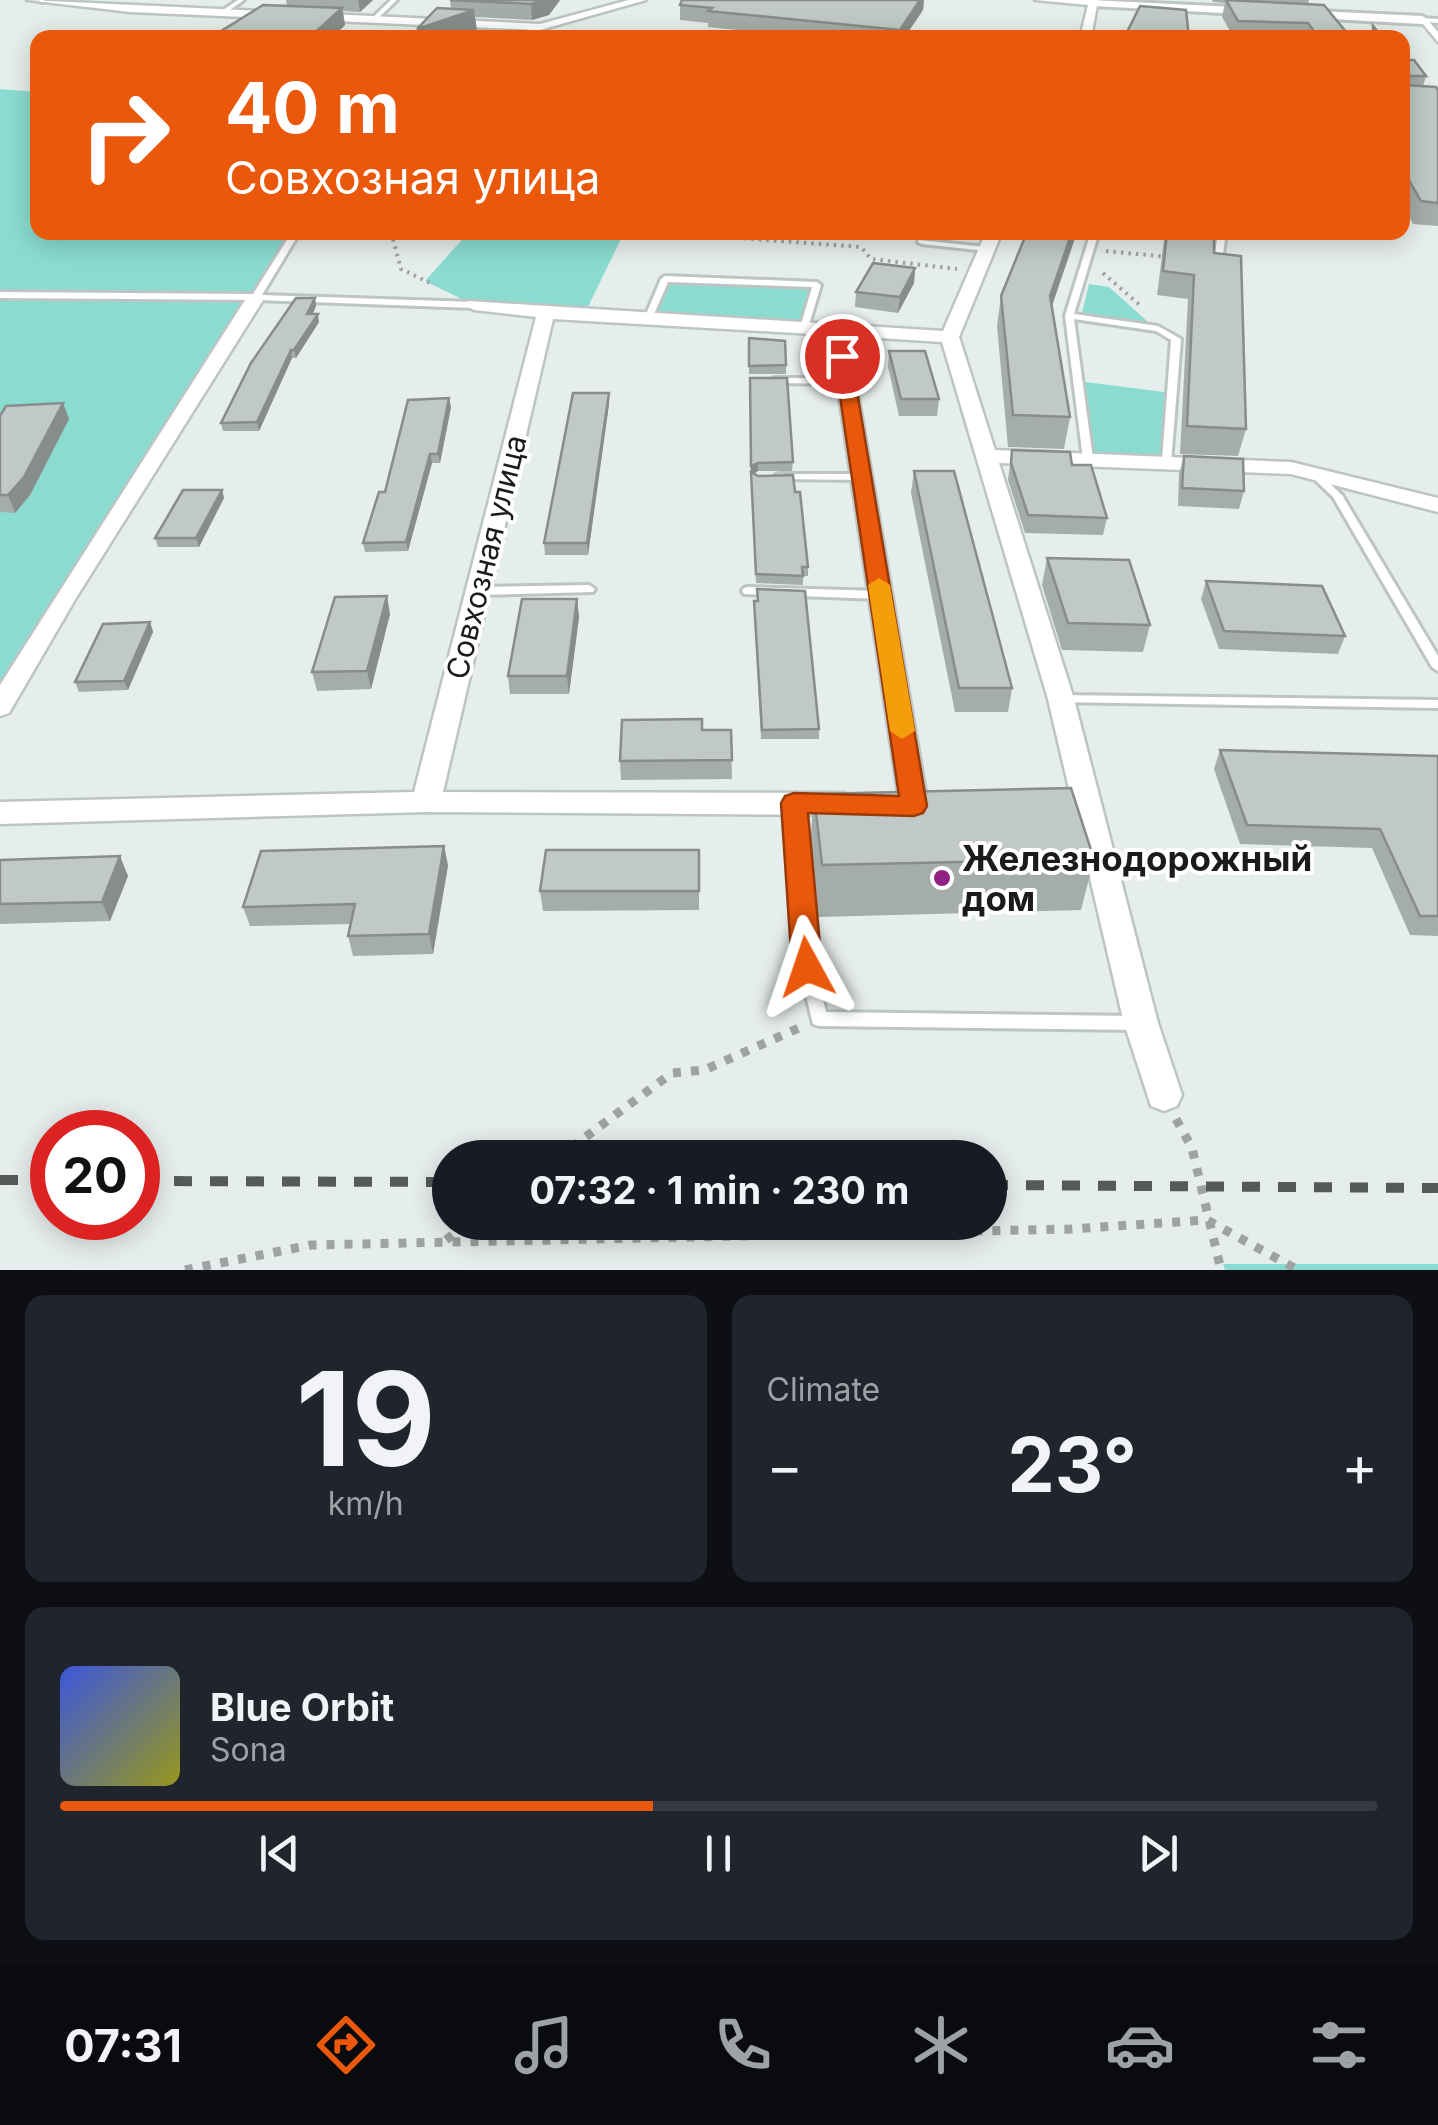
<!DOCTYPE html>
<html lang="en">
<head>
<meta charset="utf-8">
<style>
	body { margin:0; font-family:Inter,sans-serif; background:#20242c; color:#f1f3f6; height:100vh; display:flex; flex-direction:column; font-size:38px; white-space:nowrap }
	* { box-sizing:border-box; margin:0 }
	p { font-size:32px; color:#9ea1a6 }
	.icon { flex:none; width:55px; height:55px; fill:none; stroke:currentColor; stroke-width:2; stroke-linecap:round; stroke-linejoin:round }
	.map { position:relative; height:1270px; overflow:hidden }
	.drawer { display:flex; flex-direction:column; gap:25px; padding:25px; background:#0d0f14; flex:1 }
	.drawer>* { flex:none }
	.guide { position:absolute; left:30px; top:30px; width:1380px; height:210px; border-radius:20px; box-shadow:0 5px 25px #0003; background:#ea580c; color:#fff; overflow:hidden }
	.speed { position:absolute; left:30px; top:1110px; display:flex; gap:20px; font-size:50px; font-weight:700; text-align:center }
	.speed>* { display:grid; place-content:center; width:130px; height:130px; border-radius:50%; background:#171b24; box-shadow:0 5px 25px #0003; line-height:1 }
	.speed .limit { border:15px solid #d22; background:#fff; color:#111 }
	.pin { position:absolute; display:grid; place-items:center; width:85px; height:85px; color:#fff; margin:-42px; border:5px solid #fff; border-radius:50%; box-shadow:0 2px 10px #0007 }
	.me { position:absolute; width:110px; margin:-55px; rotate:355deg; stroke-linejoin:round; filter:drop-shadow(0 0 8px #0008) }
	.turn { display:flex; align-items:center; gap:35px; height:210px; padding:0 30px; font-size:45px }
	.turn .icon { width:130px; height:130px; stroke-width:2.5 }
	.turn b { display:block; font-size:70px; line-height:85px }
	.big { font-size:75px; font-weight:700; line-height:1.1 }
	.drawer .widget { flex:1; display:flex; flex-direction:column; justify-content:center; gap:15px; min-width:0; padding:0 35px; border-radius:20px; background:#20242c }
	.drawer .dial { align-items:center; gap:0 }
	.dial b { font-size:130px; line-height:1 }
	.song { display:flex; align-items:center; gap:30px }
	.cover { width:120px; height:120px; border-radius:15px; background:linear-gradient(135deg,hsl(230 70% 55%),hsl(60 70% 35%)) }
	.played { height:10px; border-radius:5px; background:linear-gradient(90deg,#ea580c 45%,#363941 45%) }
	.keys { display:flex; justify-content:space-around; direction:ltr }
	.heat { display:flex; justify-content:space-between; align-items:center; font-size:55px; direction:ltr }
	.drawer .tiles { flex:1; display:grid; gap:25px; grid-template-columns:1fr 1fr }
	.widget:last-child { grid-column:span 2 }
	.trip { position:absolute; left:432px; top:1140px; width:575px; height:100px; border-radius:50px; background:#171b24; box-shadow:0 5px 25px #0003; font-weight:700; line-height:100px; text-align:center }
	.menu { display:flex; height:160px; justify-content:space-around; align-items:center; background:#090b0e; color:#9ea1a6 }
	.menu .icon { width:70px; height:70px }
	.menu .active { color:#ea580c }
	.menu b { font-size:45px; color:#f1f3f6 }
	.map>svg:first-child { display:block }
	.green { fill:#8adcd0 }
	.lines { fill:none; stroke-linecap:round; stroke-linejoin:round }
	.service-casing { stroke:#bdc5c4; stroke-width:6 }
	.minor-casing { stroke:#bdc5c4; stroke-width:5 }
	.tertiary-casing { stroke:#bdc5c4; stroke-width:6 }
	.path-far1 { stroke:#9da3a2; stroke-width:4; stroke-dasharray:2.5 5; stroke-linecap:butt }
	.path { stroke:#9da3a2; stroke-width:9; stroke-dasharray:8 10; stroke-linecap:butt }
	.service { fill:#fff; fill-rule:evenodd }
	.minor { fill:#fff; fill-rule:evenodd }
	.tertiary { fill:#fff; fill-rule:evenodd }
	.rail { stroke:#555958; stroke-width:10; stroke-dasharray:18 18; stroke-linecap:butt }
	.wall { fill:#a5adab }
	.shaded-wall { fill:#868d8b }
	.building { fill:#c0c9c7; stroke:#868d8b; stroke-width:2.5 }
	.route { fill:#ea580c; stroke:#983908; stroke-width:2.5 }
	.slow { fill:#f59e0b }
	.poi-dot { fill:#902081; stroke:#fff; stroke-width:4 }
	.labels { text-anchor:middle; dominant-baseline:central; stroke-width:8; stroke-linejoin:round; paint-order:stroke }
	.street-label { font-size:30px; fill:#191c1b; stroke:#fff }
	.near-poi-label { font-size:35px; font-weight:bold; fill:#191c1b; stroke:#fff; text-anchor:start }
</style>
</head>
<body>
<div class="map">
<svg width="1438" height="1270" viewBox="0 0 1438 1270">
	<rect width="100%" height="100%" fill="#e6eeed"/>
	<g class="green">
		<polygon points="0,89 37,92 38,232 290,233 0,696"/>
		<polygon points="468,233 624,233 584,315 474,305 425,281"/>
		<polygon points="665,279 817,285 804,328 648,319"/>
		<polygon points="1089,284 1109,287 1148,322 1082,313"/>
		<polygon points="1078,381 1172,393 1167,461 1088,459"/>
		<polygon points="1223,1264 1438,1264 1438,1270 1225,1270"/>
	</g>
	<g class="lines">
		<g class="service-casing">
			<g id="service">
				<polygon points="38,0 45,0 42,2"/>
				<polygon points="238,0 244,0 224,14 220,14 220,12"/>
				<polygon points="391,0 397,0 374,22 370,22 370,20"/>
				<polygon points="1422,18 1438,19 1438,23 1420,21"/>
				<polygon points="538,26 543,27 515,38 506,38"/>
				<polygon points="292,232 300,232 262,295 474,302 478,305 474,308 256,300 0,298 0,292 253,294"/>
				<polygon points="1091,232 1099,232 1074,314 1158,326 1181,339 1171,463 1163,463 1162,461 1171,340 1156,331 1074,319 1093,459 1088,462 1083,459 1065,316"/>
				<polygon points="1218,232 1226,232 1222,262 1218,264 1214,262"/>
				<polygon points="919,240 986,247 990,249 986,251 922,244 918,242"/>
				<polygon points="665,276 817,282 821,285 808,328 804,331 800,328 812,287 668,282 652,319 645,321 644,319 661,279"/>
				<polygon points="774,378 847,378 852,381 847,384 771,383 769,381"/>
				<polygon points="1316,473 1320,474 1342,495 1438,656 1438,671 1432,667 1333,497 1311,476"/>
				<polygon points="780,474 862,474 867,477 862,480 776,479 775,477 776,475"/>
				<polygon points="589,585 595,589 593,592 478,595 472,591 478,587"/>
				<polygon points="748,587 881,591 887,595 881,599 744,594 742,591 744,588"/>
				<polygon points="1061,695 1438,700 1438,708 1056,702 1054,699 1056,696"/>
				<polygon points="794,798 799,799 801,803 815,967 826,1012 1138,1016 1144,1018 1146,1023 1144,1028 1138,1030 819,1026 813,1024 799,967 787,803 789,799"/>
			</g>
		</g>
		<g class="minor-casing">
			<g id="minor">
				<polygon points="27,0 540,24 629,0 646,0 540,30 130,12"/>
				<polygon points="1035,0 1098,0 1091,38 1080,38 1088,5"/>
				<polygon points="1418,18 1426,18 1438,32 1438,42"/>
				<polygon points="986,232 1002,232 959,337 995,450 1291,462 1438,498 1438,512 1291,474 999,463 1074,699 1158,1023 1182,1095 1177,1106 1164,1111 1151,1106 1124,1023 1048,699 942,342 848,336 928,806 924,813 914,817 904,813 900,806 830,335 553,319 443,792 844,793 854,797 858,804 854,811 844,815 426,812 0,824 0,802 414,792 536,317 474,310 465,305 468,301 943,331"/>
				<polygon points="256,292 265,297 76,598 9,713 0,716 0,685 247,297"/>
			</g>
		</g>
		<g class="tertiary-casing">
			<polygon id="tertiary" points="1089,0 1422,16 1429,20 1422,24 1094,6"/>
		</g>
		<g class="path-far1">
			<polyline points="391,232 401,269 432,284"/>
			<polyline points="715,232 727,237 861,247 871,259 957,269"/>
			<polyline points="1106,251 1168,257"/>
			<polyline points="1103,273 1142,307"/>
		</g>
		<g class="path">
			<polyline points="1176,1119 1192,1148 1221,1270"/>
			<polyline points="557,1158 672,1073 704,1070 799,1028"/>
			<polyline points="446,1240 469,1222"/>
			<polyline points="185,1270 311,1245 1071,1229 1207,1220 1298,1270"/>
		</g>
		<use href="#service" class="service"/>
		<use href="#minor" class="minor"/>
		<use href="#tertiary" class="tertiary"/>
		<g class="rail">
			<polyline points="0,1180 52,1180"/>
			<polyline points="138,1181 450,1182"/>
			<polyline points="990,1185 1438,1188"/>
		</g>
	</g>
	<g class="wall">
		<polygon points="286,0 373,0 360,12 343,11 345,25 332,38 225,38 223,30 287,6"/>
		<polygon points="450,0 560,0 549,15 532,20 475,17 477,31 451,9"/>
		<polygon points="682,0 924,0 923,10 904,38 817,38 708,27 708,23 680,20 680,5"/>
		<polygon points="1212,0 1309,0 1308,4 1351,38 1234,38 1222,17 1225,3 1213,2"/>
		<polygon points="1402,60 1426,76 1423,86 1438,90 1438,226 1413,224 1402,203"/>
		<polygon points="1027,232 1077,232 1052,306 1070,417 1064,449 1008,447 997,326 1001,296"/>
		<polygon points="1165,232 1214,232 1214,253 1246,429 1238,456 1180,454 1188,299 1157,295"/>
		<polygon points="915,268 914,283 898,313 855,307 856,292"/>
		<polygon points="315,298 316,306 313,314 319,322 296,358 292,358 259,431 223,431 221,423"/>
		<polygon points="749,338 786,365 786,374 749,374"/>
		<polygon points="889,351 939,399 937,416 899,416 888,367"/>
		<polygon points="750,378 793,462 792,471 758,471 754,474 795,492 808,567 808,576 803,576 803,585 756,583 751,481"/>
		<polygon points="609,393 609,404 588,555 545,555 544,543"/>
		<polygon points="63,403 69,419 30,495 15,513 0,512 0,416"/>
		<polygon points="451,407 440,463 432,463 408,551 365,552 363,543 385,492"/>
		<polygon points="1012,450 1107,518 1103,535 1025,533 1008,480"/>
		<polygon points="1184,456 1244,491 1239,509 1178,506 1179,474"/>
		<polygon points="914,471 1012,688 1008,712 955,712 911,493"/>
		<polygon points="222,490 224,498 199,547 158,547 155,538"/>
		<polygon points="1047,558 1150,625 1143,652 1062,650 1042,585"/>
		<polygon points="1206,581 1345,636 1338,654 1219,649 1201,599"/>
		<polygon points="577,599 579,617 569,694 510,694 508,676"/>
		<polygon points="754,610 819,729 819,739 761,739"/>
		<polygon points="390,614 371,689 317,691 312,672"/>
		<polygon points="150,622 153,632 128,690 79,692 75,682"/>
		<polygon points="702,730 731,730 732,779 621,780 620,761"/>
		<polygon points="1220,750 1438,756 1438,936 1410,935 1372,848 1240,844 1214,769"/>
		<polygon points="814,794 1094,859 1081,910 818,917 810,845"/>
		<polygon points="699,850 699,910 543,911 540,891"/>
		<polygon points="0,860 128,876 110,921 0,924"/>
		<polygon points="448,865 433,954 353,956 348,936 351,924 250,926 243,907"/>
	</g>
	<g class="shaded-wall">
		<polygon points="358,0 373,0 360,12"/>
		<polygon points="546,0 560,0 549,15 532,20 531,4"/>
		<polygon points="920,0 924,0 923,10 904,38 899,38 900,30"/>
		<polygon points="342,8 345,25 332,38 309,38"/>
		<polygon points="474,10 477,31 458,38 419,38 417,29"/>
		<polygon points="1072,232 1077,232 1045,326 1050,296"/>
		<polygon points="915,268 914,283 898,313 900,297"/>
		<polygon points="315,298 316,306 309,322 307,314"/>
		<polygon points="318,314 319,322 296,358 294,350"/>
		<polygon points="291,350 292,358 259,431 257,422"/>
		<polygon points="609,393 609,404 588,555 587,543"/>
		<polygon points="449,398 451,407 440,463 438,454"/>
		<polygon points="63,403 69,419 30,495 15,513 8,495"/>
		<polygon points="430,454 432,463 408,551 406,542"/>
		<polygon points="758,463 758,471 751,475 751,466"/>
		<polygon points="222,490 224,498 199,547 196,538"/>
		<polygon points="387,596 390,614 371,689 367,671"/>
		<polygon points="577,599 579,617 569,694 567,676"/>
		<polygon points="150,622 153,632 128,690 124,681"/>
		<polygon points="444,846 448,865 433,954 429,934"/>
		<polygon points="120,856 128,876 110,921 102,902"/>
	</g>
	<g class="building">
		<polygon points="450,0 546,0 531,4"/>
		<polygon points="682,0 920,0 900,30 708,11 712,8 680,5"/>
		<polygon points="1226,0 1324,5 1351,38 1319,38 1308,23 1238,21"/>
		<polygon points="263,5 342,8 309,38 228,38 223,30"/>
		<polygon points="1140,6 1186,10 1189,38 1124,38"/>
		<polygon points="437,8 474,10 417,29"/>
		<polygon points="1373,26 1383,38 1374,38"/>
		<polygon points="1402,60 1414,60 1426,76 1405,76 1405,85 1436,87 1438,90 1438,203 1421,201 1402,168"/>
		<polygon points="1027,232 1072,232 1050,296 1070,417 1013,415 1001,296"/>
		<polygon points="1167,232 1214,232 1214,253 1241,256 1246,429 1187,426 1194,275 1163,271"/>
		<polygon points="873,263 915,268 900,297 856,292"/>
		<polygon points="296,298 315,298 307,314 318,314 294,350 291,350 257,422 221,423 251,363"/>
		<polygon points="749,338 785,341 786,365 749,366"/>
		<polygon points="889,351 925,351 939,399 901,399"/>
		<polygon points="750,378 787,378 793,462 758,463 751,466"/>
		<polygon points="573,393 609,393 587,543 544,543"/>
		<polygon points="449,398 438,454 430,454 406,542 363,543 379,492 385,492 408,400"/>
		<polygon points="63,403 24,477 8,495 0,495 0,416 6,406"/>
		<polygon points="1012,450 1070,452 1072,465 1091,465 1107,518 1028,515 1011,463"/>
		<polygon points="1184,456 1243,459 1244,491 1182,488"/>
		<polygon points="914,471 954,471 1012,688 959,688"/>
		<polygon points="751,472 758,476 793,475 795,492 800,492 808,567 802,567 803,576 756,574"/>
		<polygon points="183,490 222,490 196,538 155,538"/>
		<polygon points="1047,558 1129,560 1150,625 1068,623"/>
		<polygon points="1206,581 1322,586 1345,636 1224,631"/>
		<polygon points="757,589 805,591 819,729 762,730 754,601 758,601"/>
		<polygon points="387,596 367,671 312,672 335,597"/>
		<polygon points="522,599 577,599 567,676 508,676"/>
		<polygon points="150,622 124,681 75,682 103,624"/>
		<polygon points="702,719 702,730 731,730 732,760 620,761 622,720"/>
		<polygon points="1220,750 1438,756 1438,916 1420,916 1380,829 1247,825"/>
		<polygon points="1071,788 1094,859 822,865 814,794"/>
		<polygon points="444,846 429,934 348,936 355,904 243,907 261,851"/>
		<polygon points="546,850 699,850 699,891 540,891"/>
		<polygon points="120,856 102,902 0,904 0,860"/>
	</g>
	<polygon class="route" points="842,350 851,356 927,806 923,813 914,816 808,813 822,967 817,976 807,979 796,976 792,967 781,803 785,796 794,793 899,796 834,356"/>
	<polygon class="slow" points="879,578 890,585 915,731 902,739 890,731 868,585"/>
	<circle class="poi-dot" cx="942" cy="878" r="10"/>
	<g class="labels">
		<g class="street-label">
			<text transform="translate(486 557) rotate(-76)">Совхозная улица</text>
		</g>
		<g class="near-poi-label">
			<text x="962" y="858">Железнодорожный<tspan x="962" dy="40">дом</tspan></text>
		</g>
	</g>
</svg>
<div class="speed"><div class="limit">20</div></div>
<div class="pin" style="left:842px;top:356px;background:#d93025"><svg class="icon" aria-label="arrive" viewBox="0 0 24 24"><path d="M6 21V4h12l-3 4 3 4H6"/></svg></div>
<svg class="me" style="left:807px;top:967px" viewBox="-20 -20 40 40"><path d="M0-17L14 15 0 8-14 15z" fill="#ea580c" stroke="#fff" stroke-width="4"/></svg>
<div class="trip">07:32 · 1 min · 230 m</div>
<div class="guide">
<div class="turn"><svg class="icon" aria-label="right" viewBox="0 0 24 24"><path d="M7 20v-9h11M14 6l5 5-5 5"/></svg><div><b>40 m</b>Совхозная улица</div></div>
</div>
</div>
<section class="drawer">
<div class="tiles">
<div class="widget dial"><b>19</b><p>km/h</p></div>
<div class="widget"><p>Climate</p>
<div class="heat"><a>−</a><b class="big">23°</b><a>+</a></div>
</div>
<div class="widget">
<div class="song"><i class="cover"></i><div><b>Blue Orbit</b><p>Sona</p></div></div>
<div class="played"></div>
<div class="keys"><svg class="icon" aria-label="previous" viewBox="0 0 24 24"><path d="M18 5L8 12l10 7zM5 5v14"/></svg><svg class="icon" aria-label="pause" viewBox="0 0 24 24"><path d="M8 5v14M16 5v14"/></svg><svg class="icon" aria-label="next" viewBox="0 0 24 24"><path d="M6 5l10 7-10 7zM19 5v14"/></svg></div>
</div>
</div>
</section>
<nav class="menu">
<b>07:31</b>
<svg class="icon active" aria-label="directions" viewBox="0 0 24 24"><path d="M12 3l9 9-9 9-9-9zM9 14v-3h6M13 9l2 2-2 2"/></svg>
<svg class="icon" aria-label="music" viewBox="0 0 24 24"><path d="M9 18V5l10-2v13"/><circle cx="6" cy="18" r="3"/><circle cx="16" cy="16" r="3"/></svg>
<svg class="icon" aria-label="phone" viewBox="0 0 24 24"><path d="M5 4h4l2 5-3 2q2 4 5 5l2-3 5 2v4C11 20 4 13 5 4z"/></svg>
<svg class="icon" aria-label="climate" viewBox="0 0 24 24"><path d="M12 3v18M4 7l16 10M4 17L20 7"/></svg>
<svg class="icon" aria-label="car" viewBox="0 0 24 24"><path d="M5 17H2v-5l4-1 3-4h7l3 4 3 1v5h-3M9 17h6M6 11h13"/><circle cx="7" cy="17" r="2"/><circle cx="17" cy="17" r="2"/></svg>
<svg class="icon" aria-label="filters" viewBox="0 0 24 24"><path d="M4 7h16M4 17h16"/><circle cx="9" cy="7" r="2"/><circle cx="15" cy="17" r="2"/></svg>
</nav>
</body>
</html>
